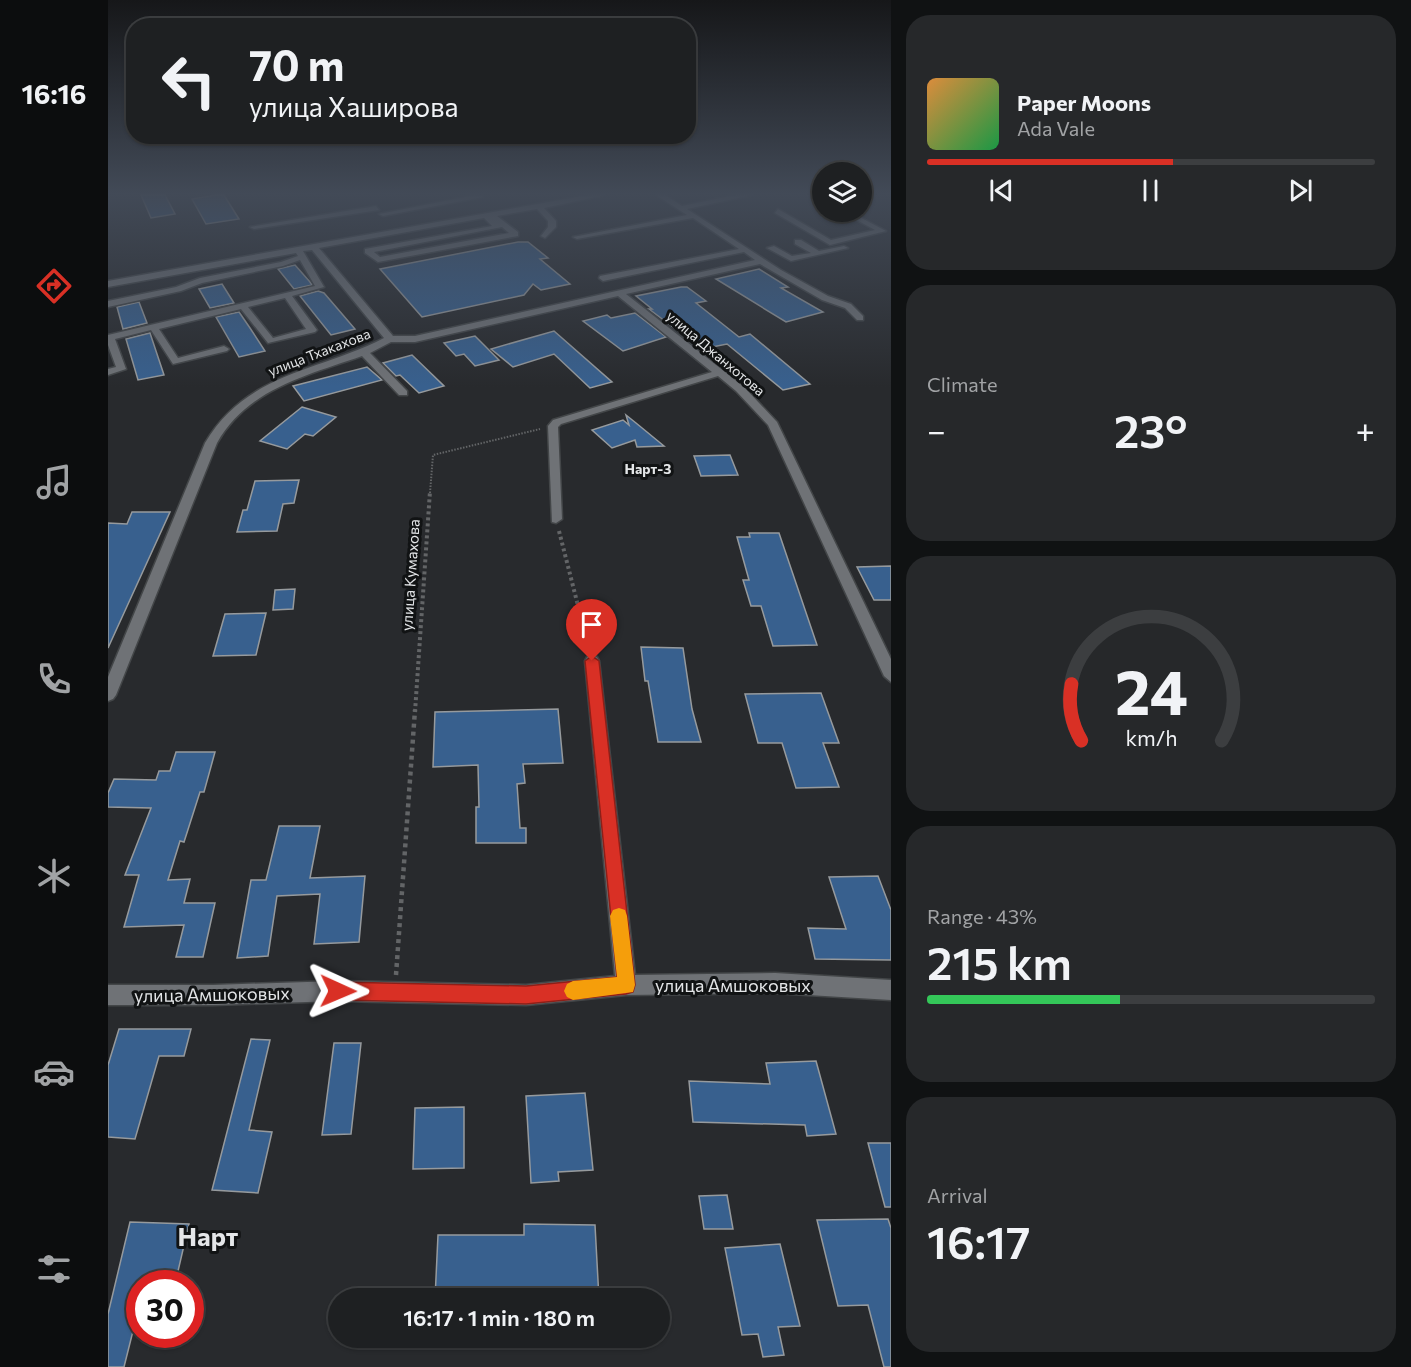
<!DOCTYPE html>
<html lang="en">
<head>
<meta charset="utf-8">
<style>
	body { margin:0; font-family:Commissioner,sans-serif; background:#26282a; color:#f1f3f6; height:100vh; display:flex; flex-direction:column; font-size:22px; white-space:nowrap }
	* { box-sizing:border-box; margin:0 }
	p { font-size:20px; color:#a1a3a5 }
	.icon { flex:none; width:33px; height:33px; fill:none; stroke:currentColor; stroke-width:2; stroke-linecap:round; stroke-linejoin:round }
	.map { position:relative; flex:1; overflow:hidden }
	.side { display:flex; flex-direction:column; gap:15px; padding:15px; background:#101213; width:520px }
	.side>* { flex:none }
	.banner { position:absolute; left:18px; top:18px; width:570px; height:126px; border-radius:24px; box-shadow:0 2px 4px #0004,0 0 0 2px #3c3e40; background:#1e2022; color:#f1f3f6; overflow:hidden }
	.buttons { position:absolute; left:704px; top:162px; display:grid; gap:12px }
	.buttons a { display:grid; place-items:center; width:60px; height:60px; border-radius:50%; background:#1e2022; box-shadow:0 2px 4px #0004,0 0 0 2px #3c3e40; font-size:30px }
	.speed { position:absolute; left:18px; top:1270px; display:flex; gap:12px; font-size:30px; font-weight:700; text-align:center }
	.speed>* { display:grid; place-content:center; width:78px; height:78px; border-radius:50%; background:#1e2022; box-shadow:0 2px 4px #0004,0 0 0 2px #3c3e40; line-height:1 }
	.speed .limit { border:9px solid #d22; background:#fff; color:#111 }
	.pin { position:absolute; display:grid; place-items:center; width:51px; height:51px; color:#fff; margin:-62px -26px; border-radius:50% 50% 50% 0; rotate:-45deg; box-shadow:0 0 6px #0007 }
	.pin .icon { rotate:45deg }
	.me { position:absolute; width:66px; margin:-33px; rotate:91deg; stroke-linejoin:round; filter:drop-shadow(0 0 4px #0008) }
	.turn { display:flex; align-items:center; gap:21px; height:126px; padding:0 24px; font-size:27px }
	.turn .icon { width:78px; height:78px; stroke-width:2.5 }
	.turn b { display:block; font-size:42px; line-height:51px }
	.big { font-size:45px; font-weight:600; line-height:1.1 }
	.side .card { flex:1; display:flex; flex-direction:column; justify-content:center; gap:9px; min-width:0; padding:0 21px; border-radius:24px; background:#26282a }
	.side .dial { align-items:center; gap:0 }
	.dial svg { height:156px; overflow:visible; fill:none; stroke:#3c3e40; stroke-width:7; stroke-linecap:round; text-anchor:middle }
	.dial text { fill:#f1f3f6; stroke:none }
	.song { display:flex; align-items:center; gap:18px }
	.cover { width:72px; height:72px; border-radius:9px; background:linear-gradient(135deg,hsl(30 70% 55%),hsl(140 70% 35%)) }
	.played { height:6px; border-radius:3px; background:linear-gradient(90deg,#d93025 55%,#3c3e40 55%) }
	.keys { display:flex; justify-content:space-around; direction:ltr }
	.heat { display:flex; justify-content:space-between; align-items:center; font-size:33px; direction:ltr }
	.charge { height:9px; border-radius:4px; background:linear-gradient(90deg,#34c759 43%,#3c3e40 0) }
	.trip { position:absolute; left:220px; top:1288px; width:342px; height:60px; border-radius:30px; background:#1e2022; box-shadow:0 2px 4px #0004,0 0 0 2px #3c3e40; font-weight:600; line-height:60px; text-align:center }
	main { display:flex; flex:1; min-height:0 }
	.tab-bar { display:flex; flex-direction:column; width:108px; justify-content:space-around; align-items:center; background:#0c0d0e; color:#a1a3a5 }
	.tab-bar .icon { width:42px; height:42px }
	.tab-bar .active { color:#d93025 }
	.tab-bar b { font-size:27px; color:#f1f3f6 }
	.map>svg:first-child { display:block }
	.building { fill:#38608e; stroke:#969a9d; stroke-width:1.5 }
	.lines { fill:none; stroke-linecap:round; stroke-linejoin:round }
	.minor-casing { stroke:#434648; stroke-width:3 }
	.path-far2 { stroke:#636567; stroke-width:2; stroke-dasharray:1.5 1.5; stroke-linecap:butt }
	.path-far1 { stroke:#636567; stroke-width:4; stroke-dasharray:3 3; stroke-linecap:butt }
	.path { stroke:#636567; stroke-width:4.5; stroke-dasharray:4 4; stroke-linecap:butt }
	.minor { fill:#6f7276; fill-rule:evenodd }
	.route { fill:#d93025; stroke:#8d1f18; stroke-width:1.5 }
	.slow { fill:#f59e0b }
	.labels { text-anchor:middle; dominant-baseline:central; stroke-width:6; stroke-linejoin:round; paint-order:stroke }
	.far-street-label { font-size:14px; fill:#e4e6e8; stroke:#111314 }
	.far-neighbourhood-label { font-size:14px; font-weight:bold; fill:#e4e6e8; stroke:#111314 }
	.street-label { font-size:15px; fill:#e4e6e8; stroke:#111314 }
	.near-street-label { font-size:18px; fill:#e4e6e8; stroke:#111314 }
	.near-district-label { font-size:26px; font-weight:bold; fill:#e4e6e8; stroke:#111314 }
</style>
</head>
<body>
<main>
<nav class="tab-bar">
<b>16:16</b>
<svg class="icon active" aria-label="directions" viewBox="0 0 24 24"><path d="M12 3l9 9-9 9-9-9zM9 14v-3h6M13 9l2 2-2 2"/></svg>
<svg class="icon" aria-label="music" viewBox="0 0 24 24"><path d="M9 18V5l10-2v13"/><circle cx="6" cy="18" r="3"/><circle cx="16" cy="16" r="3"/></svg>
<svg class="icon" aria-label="phone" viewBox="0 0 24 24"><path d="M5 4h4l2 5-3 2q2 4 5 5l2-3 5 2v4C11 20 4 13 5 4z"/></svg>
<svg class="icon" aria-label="climate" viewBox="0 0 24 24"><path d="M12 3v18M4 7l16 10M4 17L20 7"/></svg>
<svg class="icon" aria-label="car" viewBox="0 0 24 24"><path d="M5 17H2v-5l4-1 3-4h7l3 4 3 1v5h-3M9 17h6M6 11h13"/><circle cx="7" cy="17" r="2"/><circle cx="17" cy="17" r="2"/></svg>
<svg class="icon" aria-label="filters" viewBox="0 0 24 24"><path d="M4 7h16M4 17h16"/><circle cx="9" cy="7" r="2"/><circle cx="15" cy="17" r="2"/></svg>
</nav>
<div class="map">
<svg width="783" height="1367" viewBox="0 0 783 1367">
	<rect width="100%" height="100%" fill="#282a2d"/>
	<g class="building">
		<polygon points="33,195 57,195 67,214 43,218"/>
		<polygon points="108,195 116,195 131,219 98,224 84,199"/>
		<polygon points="410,242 420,242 440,258 432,259 462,284 433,290 425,284 416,295 314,317 272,269"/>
		<polygon points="187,265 202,282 204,285 186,289 170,269"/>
		<polygon points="651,269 680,287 673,288 715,312 678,322 608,279"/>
		<polygon points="114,284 126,303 102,308 91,289"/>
		<polygon points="573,287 579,287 598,301 588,303 631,337 642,334 702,384 675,390 619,344 594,349 541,309 544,309 528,296"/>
		<polygon points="210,291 216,293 247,329 223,335 192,296"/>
		<polygon points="31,302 39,323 15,329 9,307"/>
		<polygon points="131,312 142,328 157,351 131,357 108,317"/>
		<polygon points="527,313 558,337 515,351 475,321 499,315 503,318"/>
		<polygon points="446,331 504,382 482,388 446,354 405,367 383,349"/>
		<polygon points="42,333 56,375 30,380 18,339"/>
		<polygon points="367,336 391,360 367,366 356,354 348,356 336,343"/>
		<polygon points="304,355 336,386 311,393 292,375 288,376 275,363"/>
		<polygon points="259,367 274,380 196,401 185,386"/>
		<polygon points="194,407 228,417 205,436 197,434 179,449 152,441"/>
		<polygon points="518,415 528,423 556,446 529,447 527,440 504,448 484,430 515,420 521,425"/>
		<polygon points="622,455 630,475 593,476 586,456"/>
		<polygon points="191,480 186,503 175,504 169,531 129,532 135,510 139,510 147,481"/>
		<polygon points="24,512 62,512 0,648 0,523 19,524"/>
		<polygon points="641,533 671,533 709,645 665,646 653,606 643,606 635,580 641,580 629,537 642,537"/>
		<polygon points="783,566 783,600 766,600 749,567"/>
		<polygon points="187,589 185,609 165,610 167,590"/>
		<polygon points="158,613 148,655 105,656 117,614"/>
		<polygon points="533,647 575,648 584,709 593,742 550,742 540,681 537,681"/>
		<polygon points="713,693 731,743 715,743 731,787 688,788 674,743 650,743 637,694"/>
		<polygon points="450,709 455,763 415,764 417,783 409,784 412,828 418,828 418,843 368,843 368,807 371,807 370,765 325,767 327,712"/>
		<polygon points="68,752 107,752 96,792 92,792 76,842 72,841 60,880 82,879 76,903 107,903 95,957 68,957 76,925 16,927 31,875 17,875 43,808 0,807 0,793 6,779 48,780 51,771 62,771"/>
		<polygon points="171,826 212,826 202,878 257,876 251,942 206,944 212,894 169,896 160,956 129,958 143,880 158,880"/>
		<polygon points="770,876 783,910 783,960 707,959 700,928 738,929 721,877"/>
		<polygon points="11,1029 83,1029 76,1056 51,1056 27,1139 0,1137 0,1065"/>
		<polygon points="143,1039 162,1040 141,1130 164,1132 150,1193 104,1190"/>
		<polygon points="226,1043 253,1043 243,1134 214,1135"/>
		<polygon points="708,1061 728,1134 699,1136 697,1125 585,1122 581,1081 662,1084 658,1063"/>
		<polygon points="477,1093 485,1170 450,1172 451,1181 423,1183 418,1096"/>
		<polygon points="356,1107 356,1168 305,1169 307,1108"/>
		<polygon points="760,1143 783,1143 783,1207 777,1207"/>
		<polygon points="619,1195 625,1229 596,1229 591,1196"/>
		<polygon points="780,1219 783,1228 783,1367 776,1367 760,1305 730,1306 709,1220"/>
		<polygon points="22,1222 81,1224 67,1284 32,1284 32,1319 28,1319 16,1367 0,1367 0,1314"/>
		<polygon points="416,1224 487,1225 491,1299 327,1299 330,1235 416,1235"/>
		<polygon points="672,1244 692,1326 670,1327 676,1355 655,1357 650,1334 634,1335 617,1248"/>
	</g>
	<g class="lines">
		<g class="minor-casing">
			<g id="minor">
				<polygon points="367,195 375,197 275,216 271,214"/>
				<path d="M480,195H497L436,208L448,221V227L437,238L433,236L440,227V221L429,209L389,216L410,232V236L270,262L257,253V249L384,226L376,218L211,248L285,336H307L647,260L636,252L495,281L491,278L492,276L631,249L585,218L469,239L465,237L579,215L548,195H557L574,206L627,195H644L579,209L673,270L720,296L743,304L755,316V320H749L737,308L714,300L652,264L518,294L636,387L669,422L783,659V682L776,676L660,425L628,391L610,376L453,424L450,427L454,519L448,523L444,522L440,426L445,420L604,372L510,296L307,342H283L262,353L299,391V395H291L254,356C200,375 139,389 109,443L8,695L5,699L0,701V677L97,443C139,372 210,372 276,338L204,250L195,251L216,287L184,296L209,330L207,332L160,343L133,309L51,329L70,358L116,346L121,349L119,351L65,364L43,330L7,339L18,369L0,375V369L8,367L0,345V335L207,286L192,260L175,266L94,283L73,291L0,307V301L68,287L92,278L173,262L190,256L188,253L0,287V281ZM394,227L401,233L272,257L266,252ZM177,298L198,329L165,338L140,307Z"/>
				<polygon points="703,195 714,196 714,201 704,196"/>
				<polygon points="268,206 271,210 146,229 142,227"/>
				<polygon points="670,209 723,240 767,230 734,212 742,212 778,231 722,245 667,213"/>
				<polygon points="687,240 693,240 711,251 736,246 740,248 683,261 659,248 666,246 684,256 703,253 687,244"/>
				<polygon points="484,655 489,657 491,661 527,975 667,973 783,980 783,1000 667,993 518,995 418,1005 230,1001 105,1005 0,1005 0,985 105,985 230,981 418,985 507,976 477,661 479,657"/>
			</g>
		</g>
		<polyline class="path-far2" points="322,493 325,455 432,429"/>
		<g class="path-far1">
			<polyline points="451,531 481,649"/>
			<polyline points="307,712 322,491"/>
		</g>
		<polyline class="path" points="288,975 307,710"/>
		<use href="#minor" class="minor"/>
	</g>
	<linearGradient id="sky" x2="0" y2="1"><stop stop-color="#161719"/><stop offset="0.5" stop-color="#424a57"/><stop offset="1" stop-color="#424a57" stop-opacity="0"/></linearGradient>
	<rect width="783" height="387" fill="url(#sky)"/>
	<polygon class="route" points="484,656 491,661 527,985 525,992 518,994 418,1004 230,1000 223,998 221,991 223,985 230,982 418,986 509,977 477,661"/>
	<polygon class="slow" points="511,908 517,910 519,916 527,985 525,992 465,1000 459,997 456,991 459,984 465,981 509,977 502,916 505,910"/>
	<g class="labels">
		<g class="far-street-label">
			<text transform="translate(211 352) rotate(-21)">улица Тхакахова</text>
			<text transform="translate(608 353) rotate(40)">улица Джанхотова</text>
		</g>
		<g class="far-neighbourhood-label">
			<text x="540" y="468">Нарт-3</text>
		</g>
		<g class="street-label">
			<text transform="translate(302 575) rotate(-86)">улица Кумахова</text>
		</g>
		<g class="near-street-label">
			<text x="625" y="985">улица Амшоковых</text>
			<text transform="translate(104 994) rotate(-1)">улица Амшоковых</text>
		</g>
		<g class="near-district-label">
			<text x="100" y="1235">Нарт</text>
		</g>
	</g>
</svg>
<div class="buttons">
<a><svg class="icon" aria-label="layers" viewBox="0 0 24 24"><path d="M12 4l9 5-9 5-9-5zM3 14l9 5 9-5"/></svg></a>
</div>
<div class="speed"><div class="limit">30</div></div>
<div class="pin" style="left:484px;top:661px;background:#d93025"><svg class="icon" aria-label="arrive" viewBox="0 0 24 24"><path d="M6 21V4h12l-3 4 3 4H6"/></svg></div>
<svg class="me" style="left:230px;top:991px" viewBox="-20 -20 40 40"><path d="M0-17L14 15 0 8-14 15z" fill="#d93025" stroke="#fff" stroke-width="4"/></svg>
<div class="trip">16:17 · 1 min · 180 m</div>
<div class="banner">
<div class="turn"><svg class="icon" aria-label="left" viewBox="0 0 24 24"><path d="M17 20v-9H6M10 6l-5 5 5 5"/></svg><div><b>70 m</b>улица Хаширова</div></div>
</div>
</div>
<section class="side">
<div class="card">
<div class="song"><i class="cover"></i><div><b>Paper Moons</b><p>Ada Vale</p></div></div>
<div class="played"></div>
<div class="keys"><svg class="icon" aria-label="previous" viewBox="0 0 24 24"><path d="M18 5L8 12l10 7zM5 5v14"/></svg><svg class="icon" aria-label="pause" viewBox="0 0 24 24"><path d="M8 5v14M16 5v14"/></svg><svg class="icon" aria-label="next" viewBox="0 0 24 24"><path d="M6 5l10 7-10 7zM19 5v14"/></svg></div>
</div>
<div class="card"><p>Climate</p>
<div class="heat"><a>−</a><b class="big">23°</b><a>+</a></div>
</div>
<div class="card dial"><svg viewBox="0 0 100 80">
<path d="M14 69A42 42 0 1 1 86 69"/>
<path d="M14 69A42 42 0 0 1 9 40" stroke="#d93025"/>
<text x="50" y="56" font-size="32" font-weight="700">24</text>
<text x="50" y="72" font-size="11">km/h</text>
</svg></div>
<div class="card"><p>Range · 43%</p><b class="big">215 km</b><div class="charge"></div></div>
<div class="card"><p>Arrival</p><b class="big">16:17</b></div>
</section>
</main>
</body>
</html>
